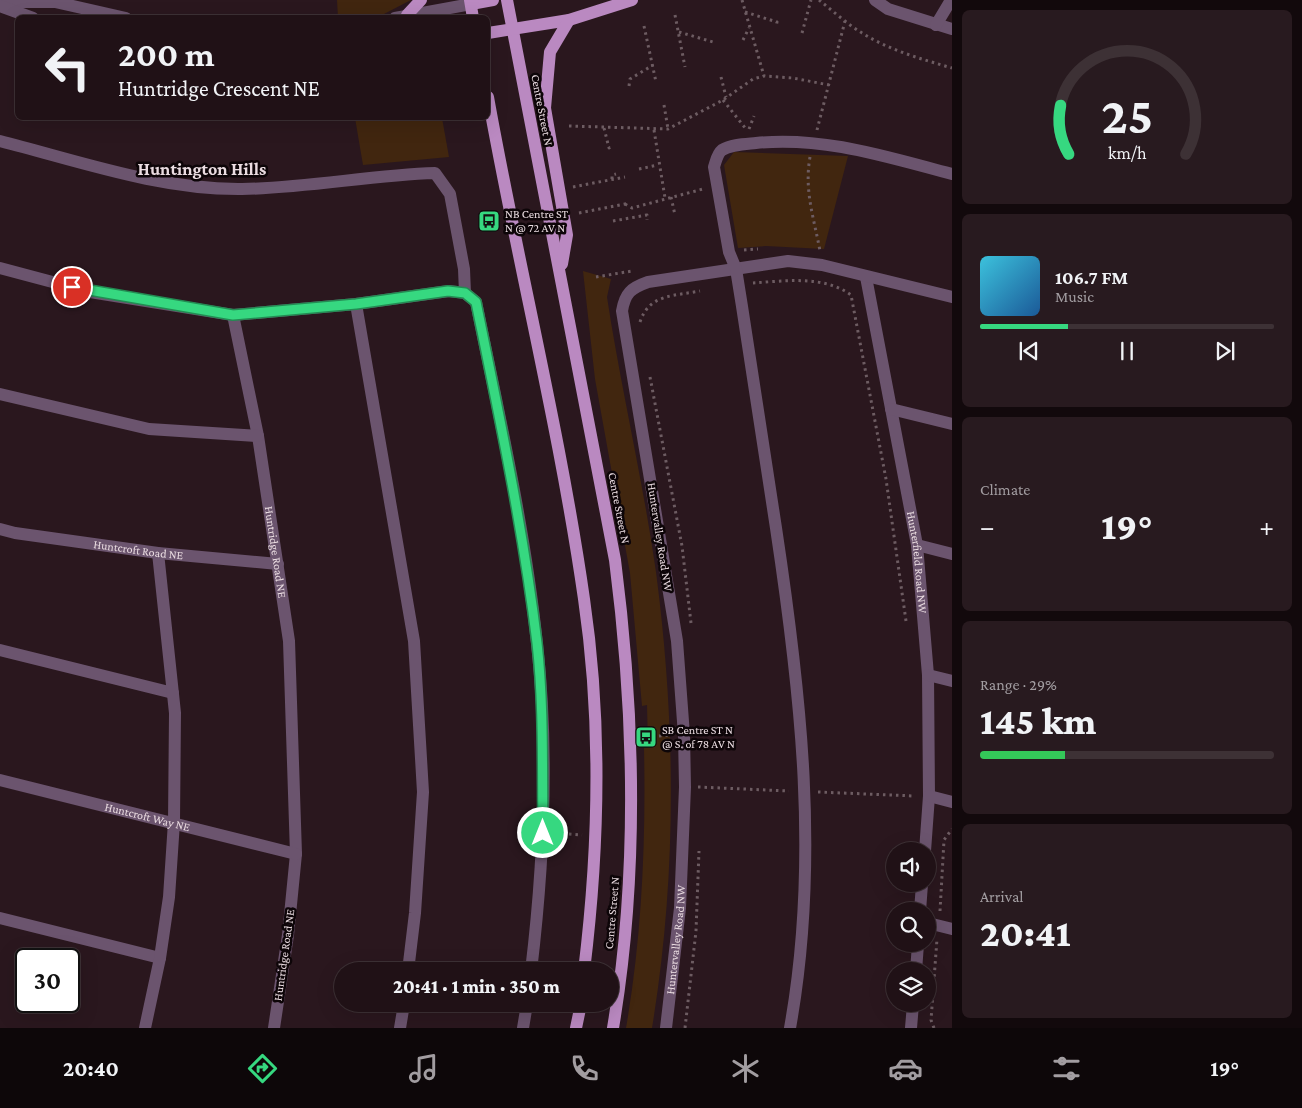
<!DOCTYPE html>
<html lang="en">
<head>
<meta charset="utf-8">
<style>
	body { margin:0; font-family:"Crimson Pro",serif; background:#281a1f; color:#f1f3f6; height:100vh; display:flex; flex-direction:column; font-size:19px; white-space:nowrap }
	* { box-sizing:border-box; margin:0 }
	p { font-size:16px; color:#a29da1 }
	.icon { flex:none; width:28px; height:28px; fill:none; stroke:currentColor; stroke-width:2; stroke-linecap:round; stroke-linejoin:round }
	.map { position:relative; flex:1; overflow:hidden }
	.sheet { display:flex; flex-direction:column; gap:10px; padding:10px; background:#12090c; width:350px }
	.sheet>* { flex:none }
	.top-card { position:absolute; left:15px; top:15px; width:475px; height:105px; border-radius:8px; box-shadow:0 5px 20px #0002,0 0 0 1px #3d3135; background:#201116; color:#f1f3f6; overflow:hidden }
	.buttons { position:absolute; left:886px; top:842px; display:grid; gap:10px }
	.buttons a { display:grid; place-items:center; width:50px; height:50px; border-radius:50%; background:#201116; box-shadow:0 5px 20px #0002,0 0 0 1px #3d3135; font-size:25px }
	.speed { position:absolute; left:15px; top:948px; display:flex; gap:10px; font-size:25px; font-weight:700; text-align:center }
	.speed>* { display:grid; place-content:center; width:65px; height:65px; border-radius:50%; background:#201116; box-shadow:0 5px 20px #0002,0 0 0 1px #3d3135; line-height:1 }
	.speed .limit { border:2px solid #111; border-radius:8px; background:#fff; color:#111 }
	.pin { position:absolute; display:grid; place-items:center; width:42px; height:42px; color:#fff; margin:-21px; border:2px solid #fff; border-radius:50%; box-shadow:0 1px 5px #0007 }
	.me { position:absolute; width:55px; margin:-28px; rotate:0deg; stroke-linejoin:round; filter:drop-shadow(0 0 4px #0008) }
	.turn { display:flex; align-items:center; gap:18px; height:105px; padding:0 20px; font-size:22px }
	.turn .icon { width:65px; height:65px; stroke-width:2.5 }
	.turn b { display:block; font-size:35px; line-height:42px }
	.big { font-size:38px; font-weight:800; line-height:1.1 }
	.sheet .card { flex:1; display:flex; flex-direction:column; justify-content:center; gap:8px; min-width:0; padding:0 18px; border-radius:8px; background:#281a1f }
	.sheet .dial { align-items:center; gap:0 }
	.dial svg { height:130px; overflow:visible; fill:none; stroke:#3d3135; stroke-width:7; stroke-linecap:round; text-anchor:middle }
	.dial text { fill:#f1f3f6; stroke:none }
	.song { display:flex; align-items:center; gap:15px }
	.cover { width:60px; height:60px; border-radius:8px; background:linear-gradient(135deg,hsl(190 70% 55%),hsl(210 70% 35%)) }
	.played { height:5px; border-radius:2px; background:linear-gradient(90deg,#36d880 30%,#3d3135 30%) }
	.keys { display:flex; justify-content:space-around; direction:ltr }
	.heat { display:flex; justify-content:space-between; align-items:center; font-size:28px; direction:ltr }
	.charge { height:8px; border-radius:4px; background:linear-gradient(90deg,#34c759 29%,#3d3135 0) }
	.trip { position:absolute; left:334px; top:962px; width:285px; height:50px; border-radius:25px; background:#201116; box-shadow:0 5px 20px #0002,0 0 0 1px #3d3135; font-weight:800; line-height:50px; text-align:center }
	.tab-bar { display:flex; height:80px; justify-content:space-around; align-items:center; background:#0d0709; color:#a29da1 }
	.tab-bar .icon { width:35px; height:35px }
	.tab-bar .active { color:#36d880 }
	.tab-bar b { font-size:22px; color:#f1f3f6 }
	main { display:flex; flex:1; min-height:0 }
	.map>svg:first-child { display:block }
	.green { fill:#41260f }
	.lines { fill:none; stroke-linecap:round; stroke-linejoin:round }
	.path { stroke:#6d5c62; stroke-width:3; stroke-dasharray:2.5 4; stroke-linecap:butt }
	.minor { stroke:#6b546e; stroke-width:12 }
	.major { stroke:#ba89c1; stroke-width:12 }
	.route-casing { stroke:#238c53; stroke-width:12 }
	.route { stroke:#36d880; stroke-width:9 }
	.labels { text-anchor:middle; dominant-baseline:central; stroke-width:5; stroke-linejoin:round; paint-order:stroke }
	.street-label { font-size:12px; fill:#eadce1; stroke:#0d0508 }
	.poi-label { font-size:12px; fill:#eadce1; stroke:#0d0508; text-anchor:start }
	.district-label { font-size:18px; font-weight:bold; fill:#eadce1; stroke:#0d0508 }
</style>
</head>
<body>
<main>
<div class="map">
<svg width="952" height="1028" viewBox="0 0 952 1028">
	<rect width="100%" height="100%" fill="#2a171e"/>
	<g class="green">
		<polygon points="337,0 411,0 382,15 338,18"/>
		<polygon points="355,118 442,118 449,157 363,165"/>
		<polygon points="734,152 848,156 824,249 766,246 738,248 724,165"/>
		<path d="M583,271L611,279L607,297C621,389 643,480 656,572C676,724 677,877 652,1028H626C642,936 646,841 644,748L648,747L647,705L642,706L630,573L595,379Z"/>
	</g>
	<g class="lines">
		<g class="path">
			<polyline points="742,0 764,76"/>
			<path d="M819,0C833,11 847,24 862,33C889,50 921,59 952,68"/>
			<polyline points="745,12 777,22 776,27"/>
			<polyline points="675,15 685,67"/>
			<polyline points="644,26 656,82"/>
			<polyline points="679,32 713,42 714,45"/>
			<polyline points="802,33 811,0"/>
			<polyline points="743,40 749,28"/>
			<polyline points="721,77 726,97"/>
			<polyline points="629,86 630,79 653,65"/>
			<polyline points="723,100 746,129"/>
			<polyline points="664,105 668,129"/>
			<polyline points="569,126 668,129 723,100 753,79 764,76 793,78 829,85"/>
			<polyline points="604,128 609,148 611,147"/>
			<polyline points="749,129 754,116"/>
			<polyline points="654,130 665,198"/>
			<polyline points="817,130 845,21"/>
			<path d="M810,157C804,191 814,218 820,251"/>
			<polyline points="639,169 658,165"/>
			<polyline points="612,179 612,175 616,174"/>
			<polyline points="573,187 625,177"/>
			<polyline points="671,197 675,215"/>
			<polyline points="625,204 632,208 703,189"/>
			<polyline points="579,213 630,203"/>
			<polyline points="613,221 647,215 647,220"/>
			<polyline points="744,250 758,249"/>
			<polyline points="596,277 632,271"/>
			<path d="M753,283C784,281 824,275 851,295L886,479L906,621"/>
			<path d="M640,322C649,294 674,296 700,291"/>
			<polyline points="650,377 682,546 691,623"/>
			<polyline points="646,737 670,735"/>
			<polyline points="698,787 789,791"/>
			<polyline points="818,792 914,796"/>
			<polyline points="556,833 582,835"/>
			<polyline points="940,911 944,840 952,829"/>
			<polyline points="685,1028 696,931 699,851"/>
			<polyline points="934,1028 931,1020 937,939"/>
		</g>
		<g class="minor">
			<polyline points="875,0 888,9 952,29"/>
			<polyline points="0,2 55,2 126,18"/>
			<polyline points="0,6 33,18"/>
			<polyline points="395,18 471,4"/>
			<polyline points="936,25 951,0"/>
			<path d="M0,141C79,161 160,190 242,189C307,188 371,175 435,173L450,194L464,269L465,293"/>
			<path d="M0,268L90,292L233,315L356,304L449,291L465,293L476,302C499,415 525,529 537,644C549,752 544,863 531,971"/>
			<path id="s1" d="M866,277L917,545L928,675L929,796L925,851"/>
			<polyline points="356,304 414,641 423,792 415,913 408,971"/>
			<path id="s2" d="M233,315L258,436L289,641L296,854L288,935L274,1028"/>
			<polyline points="0,394 149,429 258,436"/>
			<polyline points="891,409 952,424"/>
			<path id="s3" d="M0,529L15,533L158,553L278,564"/>
			<polyline points="917,545 952,554"/>
			<polyline points="0,650 173,693"/>
			<polyline points="928,675 952,681"/>
			<path id="s4" d="M0,780L296,854"/>
			<polyline points="929,796 952,802"/>
			<polyline points="920,911 922,884"/>
			<polyline points="0,918 160,958"/>
			<polyline points="928,923 952,929"/>
			<polyline points="916,971 918,944"/>
			<polyline points="145,1028 160,958 169,897 174,822 175,713 158,553"/>
			<polyline points="400,1028 404,1004"/>
			<polyline points="523,1028 527,1004"/>
			<path id="s5" d="M666,1028L680,908L685,787L684,735L677,641L622,311C625,293 631,288 648,282L788,261L822,265L952,297"/>
			<path d="M790,1028C820,861 801,694 776,528C763,441 750,355 736,269L729,252L714,167C716,161 717,154 722,150C732,144 745,144 756,143C823,136 887,157 952,174"/>
			<polyline points="911,1028 913,1004"/>
		</g>
		<g class="major">
			<polyline points="470,0 473,18"/>
			<path d="M507,0L615,560C635,716 639,873 613,1028"/>
			<polyline points="471,4 493,0"/>
			<polyline points="407,15 421,0"/>
			<polyline points="488,33 569,20 632,0"/>
			<path d="M488,97C518,265 560,431 584,599C602,721 599,849 584,971"/>
			<polyline points="562,264 567,235 545,108 550,52 569,20"/>
			<polyline points="576,1028 581,1004"/>
		</g>
	</g>
	<g class="lines">
		<g class="route-casing">
			<path id="route" d="M72,287L233,315L356,304L448,291L465,293L476,302C499,415 523,528 537,643C544,706 542,770 543,833"/>
		</g>
		<use href="#route" class="route"/>
	</g>
	<defs>
		<g id="bus-square" transform="scale(1.125)"><rect x="-9" y="-9" width="18" height="18" rx="4" fill="#36d880" stroke="#0d0508"/><path d="M-5-6H5V4H4V6H2V4H-2V6H-4V4H-5ZM-3.5-4V0h7V-4ZM-3.5 1.2v1.5H-2V1.2ZM2 1.2v1.5H3.5V1.2Z" fill="#111"/></g>
	</defs>
	<g fill-rule="evenodd">
		<use href="#bus-square" x="489" y="221"/>
		<use href="#bus-square" x="646" y="737"/>
	</g>
	<g class="labels">
		<g class="street-label">
			<text transform="translate(542 110) rotate(79)">Centre Street N</text>
			<text transform="translate(619 508) rotate(79)">Centre Street N</text>
			<text transform="translate(660 537) rotate(81)">Huntervalley Road NW</text>
			<text stroke="none"><textPath href="#s3" startOffset="140">Huntcroft Road NE</textPath></text>
			<text stroke="none"><textPath href="#s2" startOffset="241">Huntridge Road NE</textPath></text>
			<text stroke="none"><textPath href="#s1" startOffset="290">Hunterfield Road NW</textPath></text>
			<text stroke="none"><textPath href="#s4" startOffset="152">Huntcroft Way NE</textPath></text>
			<text transform="translate(612 913) rotate(-85)">Centre Street N</text>
			<text stroke="none"><textPath href="#s5" startOffset="89">Huntervalley Road NW</textPath></text>
			<text transform="translate(284 955) rotate(-82)">Huntridge Road NE</text>
		</g>
		<g class="poi-label">
			<text x="505" y="214">NB Centre ST<tspan x="505" dy="14">N @ 72 AV N</tspan></text>
			<text x="662" y="730">SB Centre ST N<tspan x="662" dy="14">@ S. of 78 AV N</tspan></text>
		</g>
		<g class="district-label">
			<text x="202" y="169">Huntington Hills</text>
		</g>
	</g>
</svg>
<div class="buttons">
<a><svg class="icon" aria-label="sound" viewBox="0 0 24 24"><path d="M4 9h4l5-4v14l-5-4H4zM17 9q2 3 0 6"/></svg></a>
<a><svg class="icon" aria-label="search" viewBox="0 0 24 24"><circle cx="10" cy="10" r="6"/><path d="M15 15l6 6"/></svg></a>
<a><svg class="icon" aria-label="layers" viewBox="0 0 24 24"><path d="M12 4l9 5-9 5-9-5zM3 14l9 5 9-5"/></svg></a>
</div>
<div class="speed"><div class="limit">30</div></div>
<div class="pin" style="left:72px;top:287px;background:#d93025"><svg class="icon" aria-label="arrive" viewBox="0 0 24 24"><path d="M6 21V4h12l-3 4 3 4H6"/></svg></div>
<svg class="me" style="left:543px;top:833px" viewBox="-20 -20 40 40"><circle r="17" fill="#36d880" stroke="#fff" stroke-width="3"/><path d="M0-11L8 9 0 5-8 9z" fill="#fff"/></svg>
<div class="trip">20:41 · 1 min · 350 m</div>
<div class="top-card">
<div class="turn"><svg class="icon" aria-label="left" viewBox="0 0 24 24"><path d="M17 20v-9H6M10 6l-5 5 5 5"/></svg><div><b>200 m</b>Huntridge Crescent NE</div></div>
</div>
</div>
<section class="sheet">
<div class="card dial"><svg viewBox="0 0 100 80">
<path d="M14 69A42 42 0 1 1 86 69"/>
<path d="M14 69A42 42 0 0 1 9 39" stroke="#36d880"/>
<text x="50" y="56" font-size="32" font-weight="700">25</text>
<text x="50" y="72" font-size="11">km/h</text>
</svg></div>
<div class="card">
<div class="song"><i class="cover"></i><div><b>106.7 FM</b><p>Music</p></div></div>
<div class="played"></div>
<div class="keys"><svg class="icon" aria-label="previous" viewBox="0 0 24 24"><path d="M18 5L8 12l10 7zM5 5v14"/></svg><svg class="icon" aria-label="pause" viewBox="0 0 24 24"><path d="M8 5v14M16 5v14"/></svg><svg class="icon" aria-label="next" viewBox="0 0 24 24"><path d="M6 5l10 7-10 7zM19 5v14"/></svg></div>
</div>
<div class="card"><p>Climate</p>
<div class="heat"><a>−</a><b class="big">19°</b><a>+</a></div>
</div>
<div class="card"><p>Range · 29%</p><b class="big">145 km</b><div class="charge"></div></div>
<div class="card"><p>Arrival</p><b class="big">20:41</b></div>
</section>
</main>
<nav class="tab-bar">
<b>20:40</b>
<svg class="icon active" aria-label="directions" viewBox="0 0 24 24"><path d="M12 3l9 9-9 9-9-9zM9 14v-3h6M13 9l2 2-2 2"/></svg>
<svg class="icon" aria-label="music" viewBox="0 0 24 24"><path d="M9 18V5l10-2v13"/><circle cx="6" cy="18" r="3"/><circle cx="16" cy="16" r="3"/></svg>
<svg class="icon" aria-label="phone" viewBox="0 0 24 24"><path d="M5 4h4l2 5-3 2q2 4 5 5l2-3 5 2v4C11 20 4 13 5 4z"/></svg>
<svg class="icon" aria-label="climate" viewBox="0 0 24 24"><path d="M12 3v18M4 7l16 10M4 17L20 7"/></svg>
<svg class="icon" aria-label="car" viewBox="0 0 24 24"><path d="M5 17H2v-5l4-1 3-4h7l3 4 3 1v5h-3M9 17h6M6 11h13"/><circle cx="7" cy="17" r="2"/><circle cx="17" cy="17" r="2"/></svg>
<svg class="icon" aria-label="filters" viewBox="0 0 24 24"><path d="M4 7h16M4 17h16"/><circle cx="9" cy="7" r="2"/><circle cx="15" cy="17" r="2"/></svg>
<b>19°</b>
</nav>
</body>
</html>
